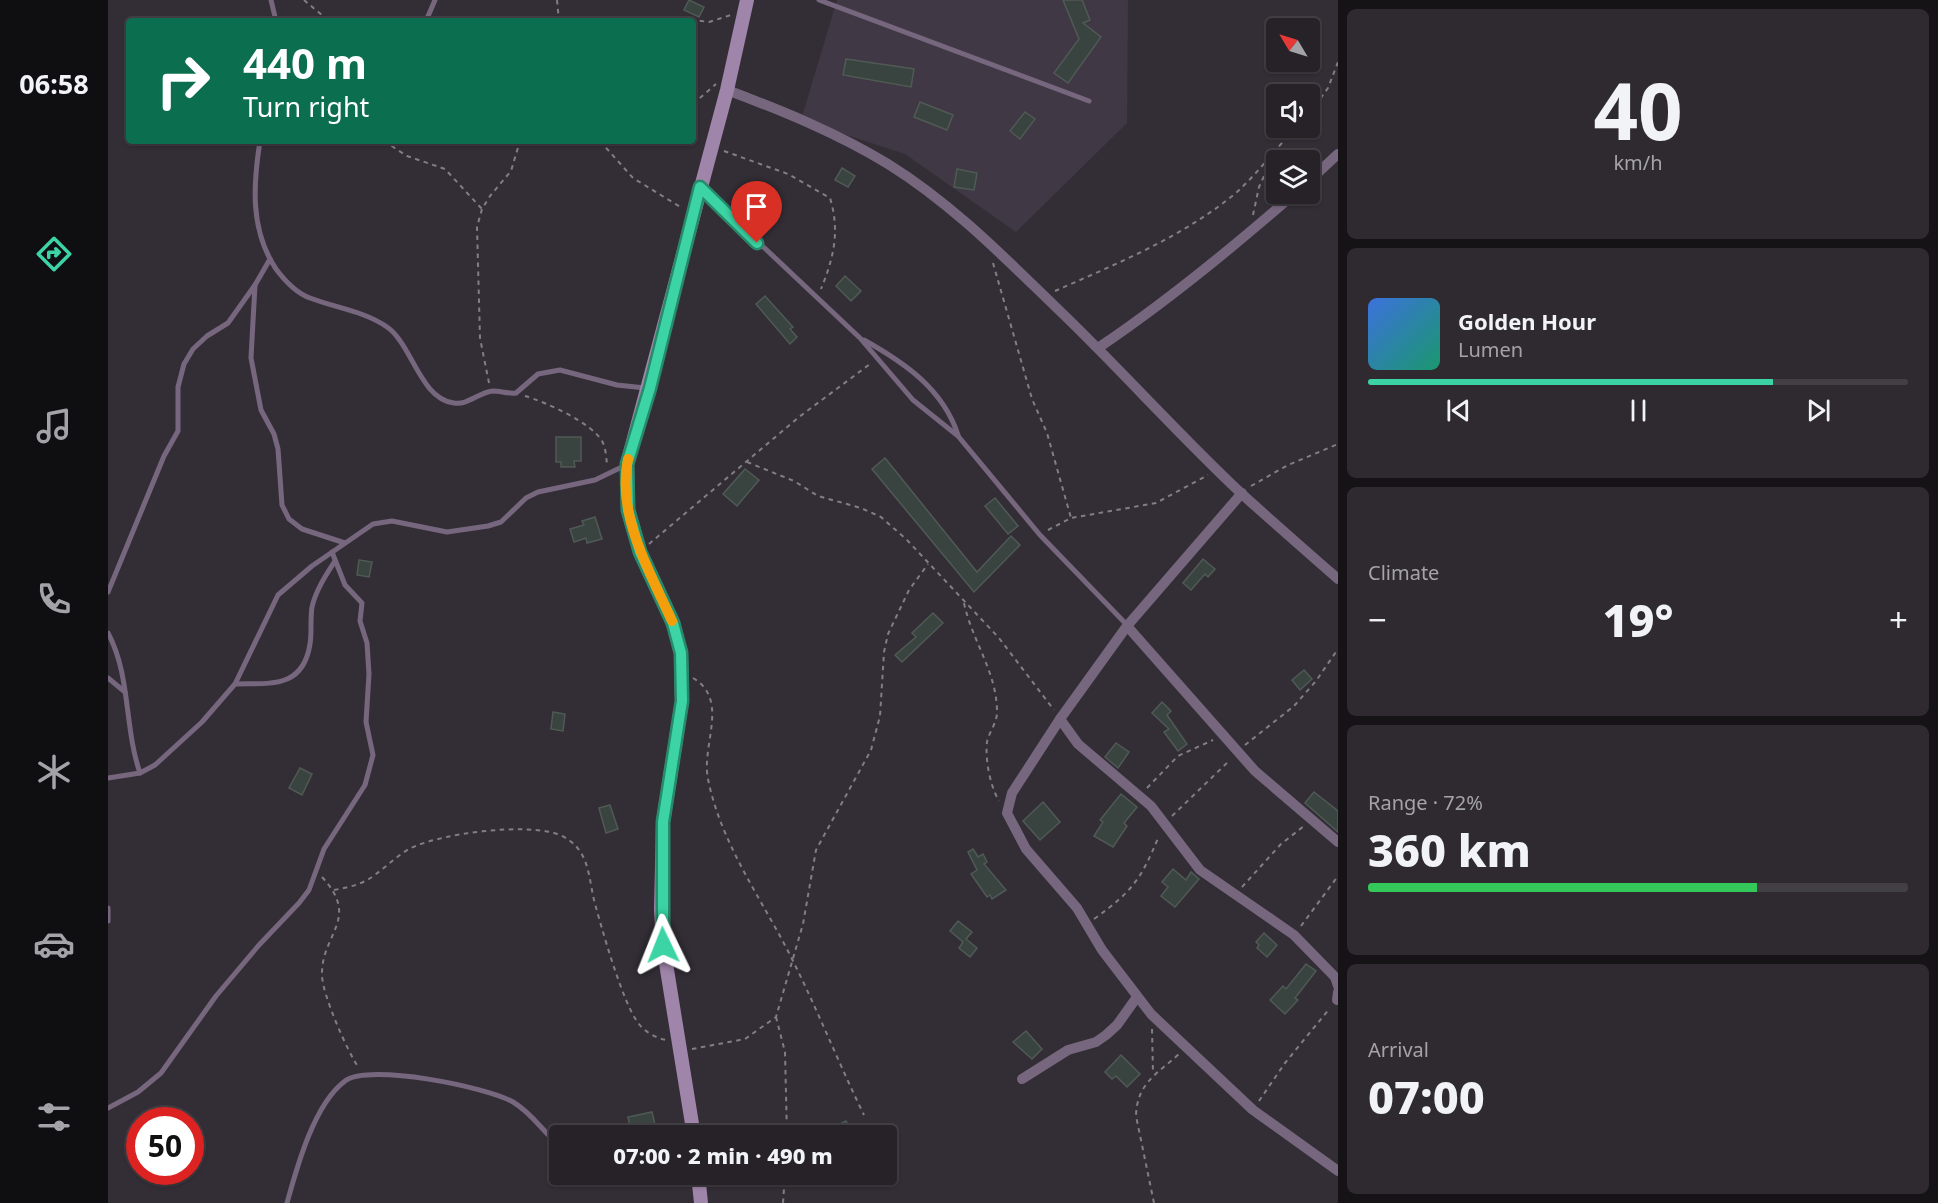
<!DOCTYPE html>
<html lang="en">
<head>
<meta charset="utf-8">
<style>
	body { margin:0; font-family:"Noto Sans",sans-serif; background:#2e2a30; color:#f1f3f6; height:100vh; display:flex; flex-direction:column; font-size:22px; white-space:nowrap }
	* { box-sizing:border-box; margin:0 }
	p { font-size:20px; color:#a4a4a8 }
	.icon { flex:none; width:33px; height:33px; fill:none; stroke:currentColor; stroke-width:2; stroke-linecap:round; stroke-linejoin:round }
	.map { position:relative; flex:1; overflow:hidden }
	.side { display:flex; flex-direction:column; gap:9px; padding:9px; background:#151316; width:600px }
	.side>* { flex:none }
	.hud { position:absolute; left:18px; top:18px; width:570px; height:126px; border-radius:6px; box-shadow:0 2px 4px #0004,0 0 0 2px #423f45; background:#0b6e4f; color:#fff; overflow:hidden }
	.needle { width:39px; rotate:308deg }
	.tools { position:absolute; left:1158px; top:18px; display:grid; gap:12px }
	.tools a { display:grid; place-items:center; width:54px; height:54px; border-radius:6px; background:#262228; box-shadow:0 2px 4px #0004,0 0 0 2px #423f45; font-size:30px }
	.speed { position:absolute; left:18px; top:1107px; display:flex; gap:12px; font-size:30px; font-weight:700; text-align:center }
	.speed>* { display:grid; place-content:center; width:78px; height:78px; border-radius:50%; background:#262228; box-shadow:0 2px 4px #0004,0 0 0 2px #423f45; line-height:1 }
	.speed .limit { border:9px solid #d22; background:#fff; color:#111 }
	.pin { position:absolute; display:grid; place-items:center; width:51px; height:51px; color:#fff; margin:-62px -26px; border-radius:50% 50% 50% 0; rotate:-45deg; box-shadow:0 0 6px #0007 }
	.pin .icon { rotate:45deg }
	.me { position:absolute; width:66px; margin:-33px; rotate:358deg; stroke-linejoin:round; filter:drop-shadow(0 0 4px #0008) }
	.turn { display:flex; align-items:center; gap:21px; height:126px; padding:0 18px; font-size:27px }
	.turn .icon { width:78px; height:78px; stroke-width:2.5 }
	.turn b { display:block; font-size:42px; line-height:51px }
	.big { font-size:45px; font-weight:800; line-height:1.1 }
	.side .card { flex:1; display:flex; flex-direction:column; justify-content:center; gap:9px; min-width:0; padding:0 21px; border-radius:9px; background:#2e2a30 }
	.side .dial { align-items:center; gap:0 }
	.dial b { font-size:78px; line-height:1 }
	.song { display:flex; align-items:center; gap:18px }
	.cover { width:72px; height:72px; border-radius:9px; background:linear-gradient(135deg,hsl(220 70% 55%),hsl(160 70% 35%)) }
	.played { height:6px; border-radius:3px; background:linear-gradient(90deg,#3cd4a4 75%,#423f45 75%) }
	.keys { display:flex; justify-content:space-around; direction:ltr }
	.heat { display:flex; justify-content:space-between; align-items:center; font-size:33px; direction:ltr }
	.charge { height:9px; border-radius:4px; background:linear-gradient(90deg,#34c759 72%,#423f45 0) }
	.trip { position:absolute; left:441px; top:1125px; width:348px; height:60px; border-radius:6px; background:#262228; box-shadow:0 2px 4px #0004,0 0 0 2px #423f45; font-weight:800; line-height:60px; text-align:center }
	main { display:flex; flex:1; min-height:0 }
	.menu { display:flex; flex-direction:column; width:108px; justify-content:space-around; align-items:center; background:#0f0e10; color:#a4a4a8 }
	.menu .icon { width:42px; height:42px }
	.menu .selected { color:#3cd4a4 }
	.menu b { font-size:27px; color:#f1f3f6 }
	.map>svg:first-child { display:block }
	.built { fill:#403844 }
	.building { fill:#39433f; stroke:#505a55; stroke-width:1.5 }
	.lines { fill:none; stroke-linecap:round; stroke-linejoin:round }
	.path { stroke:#827e84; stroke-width:2; stroke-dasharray:4.5 4.5; stroke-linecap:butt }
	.lane { stroke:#77677e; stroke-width:5 }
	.street { stroke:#77677e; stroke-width:10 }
	.secondary { stroke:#9f85aa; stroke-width:14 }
	.route-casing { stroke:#278a6b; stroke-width:15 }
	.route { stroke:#3cd4a4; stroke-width:10 }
	.slow { stroke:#f59e0b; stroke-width:10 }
</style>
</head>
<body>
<main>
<nav class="menu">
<b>06:58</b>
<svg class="icon selected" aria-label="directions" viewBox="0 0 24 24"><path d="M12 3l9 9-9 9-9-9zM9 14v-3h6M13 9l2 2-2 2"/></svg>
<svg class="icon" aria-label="music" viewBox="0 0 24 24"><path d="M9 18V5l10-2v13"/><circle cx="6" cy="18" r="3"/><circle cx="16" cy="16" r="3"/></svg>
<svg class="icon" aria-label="phone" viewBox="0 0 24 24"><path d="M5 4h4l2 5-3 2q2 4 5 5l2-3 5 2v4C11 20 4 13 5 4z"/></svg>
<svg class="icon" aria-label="climate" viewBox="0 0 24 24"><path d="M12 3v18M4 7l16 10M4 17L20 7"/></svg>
<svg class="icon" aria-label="car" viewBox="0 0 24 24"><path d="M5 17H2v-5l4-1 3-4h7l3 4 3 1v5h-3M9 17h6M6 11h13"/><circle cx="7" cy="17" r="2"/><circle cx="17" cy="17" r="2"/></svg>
<svg class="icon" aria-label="filters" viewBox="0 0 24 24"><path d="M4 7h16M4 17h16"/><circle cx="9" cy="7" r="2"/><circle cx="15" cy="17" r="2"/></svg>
</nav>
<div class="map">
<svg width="1230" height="1203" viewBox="0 0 1230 1203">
	<rect width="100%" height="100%" fill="#332e36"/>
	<polygon class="built" points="729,0 1020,0 1019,123 908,232 797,154 693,120"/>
	<g class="building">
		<polygon points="581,0 596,7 591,17 576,10"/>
		<polygon points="955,0 974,0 982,20 975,23 993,37 960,83 946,73 971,39"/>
		<polygon points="738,59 806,69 803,87 735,75"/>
		<polygon points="812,102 845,115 839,130 806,117"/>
		<polygon points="917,112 927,119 912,139 902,131"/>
		<polygon points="734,168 747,176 740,187 727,180"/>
		<polygon points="849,169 869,173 866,190 846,187"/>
		<polygon points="737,276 753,291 743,301 728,286"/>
		<polygon points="657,296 685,327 682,329 689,337 682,344 648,304"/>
		<polygon points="448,437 473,437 473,461 466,461 467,467 453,467 453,462 448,462"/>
		<polygon points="777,458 869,572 903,536 912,545 866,592 764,469"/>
		<polygon points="637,469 651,480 629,506 615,494"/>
		<polygon points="887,498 910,526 900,534 877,506"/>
		<polygon points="487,517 494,539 479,543 478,538 466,542 462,529 476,525 474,521"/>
		<polygon points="1095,559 1107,569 1100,577 1097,574 1083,590 1075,583"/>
		<polygon points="251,560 264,562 261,577 249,575"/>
		<polygon points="825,613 835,623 794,662 787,655 808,637 804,633"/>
		<polygon points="1196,670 1204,679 1192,690 1184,680"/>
		<polygon points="1054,702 1063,711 1059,715 1079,744 1070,751 1056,732 1061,729 1044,713"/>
		<polygon points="445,712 457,714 455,731 443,729"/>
		<polygon points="1008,743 1021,752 1010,768 997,757"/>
		<polygon points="192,768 204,774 194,795 181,788"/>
		<polygon points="1206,792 1230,811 1230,832 1197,803"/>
		<polygon points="1013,794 1029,807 1016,823 1019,826 1005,847 986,836 995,822 992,820"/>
		<polygon points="935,802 952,822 932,840 915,821"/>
		<polygon points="502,805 510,829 498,833 491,808"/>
		<polygon points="865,849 870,857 875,854 879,862 876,864 898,890 884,899 882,895 879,897 863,874 869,870 860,852"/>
		<polygon points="1065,869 1078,880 1083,872 1091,879 1067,907 1053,896 1060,887 1054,882"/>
		<polygon points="850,921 864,932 858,939 869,948 862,957 851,948 855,942 842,931"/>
		<polygon points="1156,933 1169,945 1159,957 1149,948 1151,945 1148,942"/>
		<polygon points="1198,964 1208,971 1187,998 1190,1000 1177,1014 1162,1000 1175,986 1178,989"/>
		<polygon points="918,1031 934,1049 924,1059 905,1042"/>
		<polygon points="1013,1055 1032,1074 1019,1087 1008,1076 1004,1079 997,1072"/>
		<polygon points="544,1112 548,1129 524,1135 520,1117"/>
		<polygon points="738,1121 743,1130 732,1136 709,1136"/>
	</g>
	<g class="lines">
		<g class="path">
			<polyline points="196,0 221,21"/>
			<polyline points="449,0 451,21"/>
			<polyline points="565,21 578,19 601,22 623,15"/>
			<polyline points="585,104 608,84"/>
			<polyline points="1202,113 1220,88 1230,62"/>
			<polyline points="276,141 299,156 337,169 374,209"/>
			<polyline points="492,141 525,178 574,208"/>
			<path d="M616,151L680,174L722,198C732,231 726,257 713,289"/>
			<polyline points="1145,215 1151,187 1168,150"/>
			<polyline points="885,263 924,399 939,433 963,518"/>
			<path d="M947,291C1008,264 1077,236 1129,192C1150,173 1168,148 1188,128"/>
			<polyline points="381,383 372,338 369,227 374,209 382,196 403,171 412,141"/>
			<path d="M417,396C437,402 483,422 494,441C498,448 498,457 499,464"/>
			<polyline points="639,462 686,481 710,496 753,508 773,517 799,540 891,638 946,710"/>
			<polyline points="1143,486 1180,465 1230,444"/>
			<polyline points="940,530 963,518 1048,503 1100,475"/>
			<polyline points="541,544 691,417 762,364"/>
			<path d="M856,603C864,641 889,672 889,712C889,723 881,732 879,742C877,759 882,786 891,801"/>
			<path d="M585,678C622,700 593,745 600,779C613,845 656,902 685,961C710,1011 731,1064 756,1115"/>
			<polyline points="1137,745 1186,706 1208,681 1230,649"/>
			<polyline points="1039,788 1070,756 1105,740"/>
			<polyline points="1064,816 1122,760"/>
			<path d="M214,877C253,919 213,934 214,975C214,994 240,1053 251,1068"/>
			<polyline points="1134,887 1173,844 1196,826"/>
			<path d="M226,890C242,887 256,884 268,874C279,866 289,856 301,849C332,833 420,822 452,835C481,848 480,874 486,900C493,926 515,1005 531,1024C537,1032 548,1038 558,1040"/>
			<path d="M986,919C1025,891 1033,879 1051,836"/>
			<polyline points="1193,926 1230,876"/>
			<polyline points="668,1017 677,1052 679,1136"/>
			<polyline points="1044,1029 1045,1073"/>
			<polyline points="584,1049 637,1039 668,1017 695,924 708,850 763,750 772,716 776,652 780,634 801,590 820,564"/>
			<polyline points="1151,1101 1177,1063 1222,1008"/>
			<polyline points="675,1203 677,1174"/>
			<path d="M1046,1203L1028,1116C1029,1083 1049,1074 1071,1054"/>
		</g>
		<g class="lane">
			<polyline points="163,0 168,21"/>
			<polyline points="711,0 981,101"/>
			<polyline points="318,21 327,0"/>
			<path d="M152,141C145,185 142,230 168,269C177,281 188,293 202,298C228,308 256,311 279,327C304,344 312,399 346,403C361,405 371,392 385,391C392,391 400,394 408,393L430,374L452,370L509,385L537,388"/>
			<polyline points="595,190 752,338 805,400 850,436 932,535 1019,625"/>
			<polyline points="162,259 147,285 143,358 153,410 166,434 170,449 174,505 181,519 194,529 237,543"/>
			<path d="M756,340C797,363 835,389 850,435"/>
			<polyline points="0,592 56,456 70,431 70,387 76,364 85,349 99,336 120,323 147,285"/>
			<path d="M0,633C23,676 16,727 32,773"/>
			<polyline points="0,678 17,692"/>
			<path d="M127,684C162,683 195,689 202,644C204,632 202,619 204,607C208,590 218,575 227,561"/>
			<polyline points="0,778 32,773 47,765 94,722 127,684 170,595 204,566 265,524 284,521 339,532 380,526 393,522 418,498 430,492 487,480 518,465"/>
			<polyline points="0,908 0,921"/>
			<polyline points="0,1108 30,1092 53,1073 108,996 151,945 191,903 201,890 216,849 257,785 265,755 258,722 261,674 259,643 252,621 254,603 237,585 224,552"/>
			<polyline points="496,1174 507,1174"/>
			<path d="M179,1203C189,1167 206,1104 237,1081C261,1063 379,1087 405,1102C424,1113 435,1132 452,1146"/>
		</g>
		<g class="street">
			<path d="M619,90C675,111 729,133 780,164C846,205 900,261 955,314C1016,373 1073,437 1135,495C1166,523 1198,551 1230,579"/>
			<polyline points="1202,180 1230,154"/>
			<path d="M990,348C1060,301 1123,249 1186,194"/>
			<polyline points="1134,493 1019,626 952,719 904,793 899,813 918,849 969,908 994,950 1043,1014 1145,1110 1230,1171"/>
			<polyline points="1019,626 1147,771 1230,842"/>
			<polyline points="952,719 970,744 1043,806 1092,870 1186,935 1227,977 1230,986"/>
			<polyline points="1229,1000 1230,992"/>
			<polyline points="914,1079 960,1050 988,1042 998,1035 1009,1025 1029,997"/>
		</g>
		<g class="secondary">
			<polyline points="586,1136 555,945 553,909 555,822 574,701 573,653 565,623 532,552 520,510 519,464 619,90 639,0"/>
			<polyline points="590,1174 593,1203"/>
		</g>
	</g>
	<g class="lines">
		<g class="route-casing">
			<polyline id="route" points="555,945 555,822 574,701 573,653 565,623 532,552 520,510 519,464 542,388 592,187 649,243"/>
		</g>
		<use href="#route" class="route"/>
		<path class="slow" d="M520,459C508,515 542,572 564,621"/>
	</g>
</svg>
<div class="tools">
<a><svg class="needle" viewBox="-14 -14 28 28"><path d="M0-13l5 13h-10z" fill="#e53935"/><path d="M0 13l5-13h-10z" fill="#a4a4a8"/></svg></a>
<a><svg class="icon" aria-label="sound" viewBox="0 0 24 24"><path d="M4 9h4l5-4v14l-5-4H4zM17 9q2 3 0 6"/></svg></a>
<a><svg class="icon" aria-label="layers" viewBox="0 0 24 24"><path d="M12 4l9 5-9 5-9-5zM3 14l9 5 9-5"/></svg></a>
</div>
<div class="speed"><div class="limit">50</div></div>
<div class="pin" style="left:649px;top:243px;background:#d93025"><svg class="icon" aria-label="arrive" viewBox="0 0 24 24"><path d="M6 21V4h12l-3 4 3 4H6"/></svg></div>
<svg class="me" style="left:555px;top:945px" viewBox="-20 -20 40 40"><path d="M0-17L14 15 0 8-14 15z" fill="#3cd4a4" stroke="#fff" stroke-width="4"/></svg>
<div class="trip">07:00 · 2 min · 490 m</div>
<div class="hud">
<div class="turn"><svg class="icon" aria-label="right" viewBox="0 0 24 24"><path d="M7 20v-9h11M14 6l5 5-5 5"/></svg><div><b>440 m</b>Turn right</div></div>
</div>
</div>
<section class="side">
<div class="card dial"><b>40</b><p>km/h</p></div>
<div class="card">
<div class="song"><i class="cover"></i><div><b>Golden Hour</b><p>Lumen</p></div></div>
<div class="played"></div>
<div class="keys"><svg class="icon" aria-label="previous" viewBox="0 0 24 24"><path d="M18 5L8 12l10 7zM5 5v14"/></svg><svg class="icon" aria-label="pause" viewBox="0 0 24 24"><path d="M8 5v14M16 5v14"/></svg><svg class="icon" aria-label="next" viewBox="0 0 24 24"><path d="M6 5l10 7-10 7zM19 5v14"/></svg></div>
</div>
<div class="card"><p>Climate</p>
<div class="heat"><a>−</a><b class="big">19°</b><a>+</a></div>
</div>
<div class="card"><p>Range · 72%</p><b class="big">360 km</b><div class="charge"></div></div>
<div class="card"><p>Arrival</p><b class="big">07:00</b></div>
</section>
</main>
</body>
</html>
